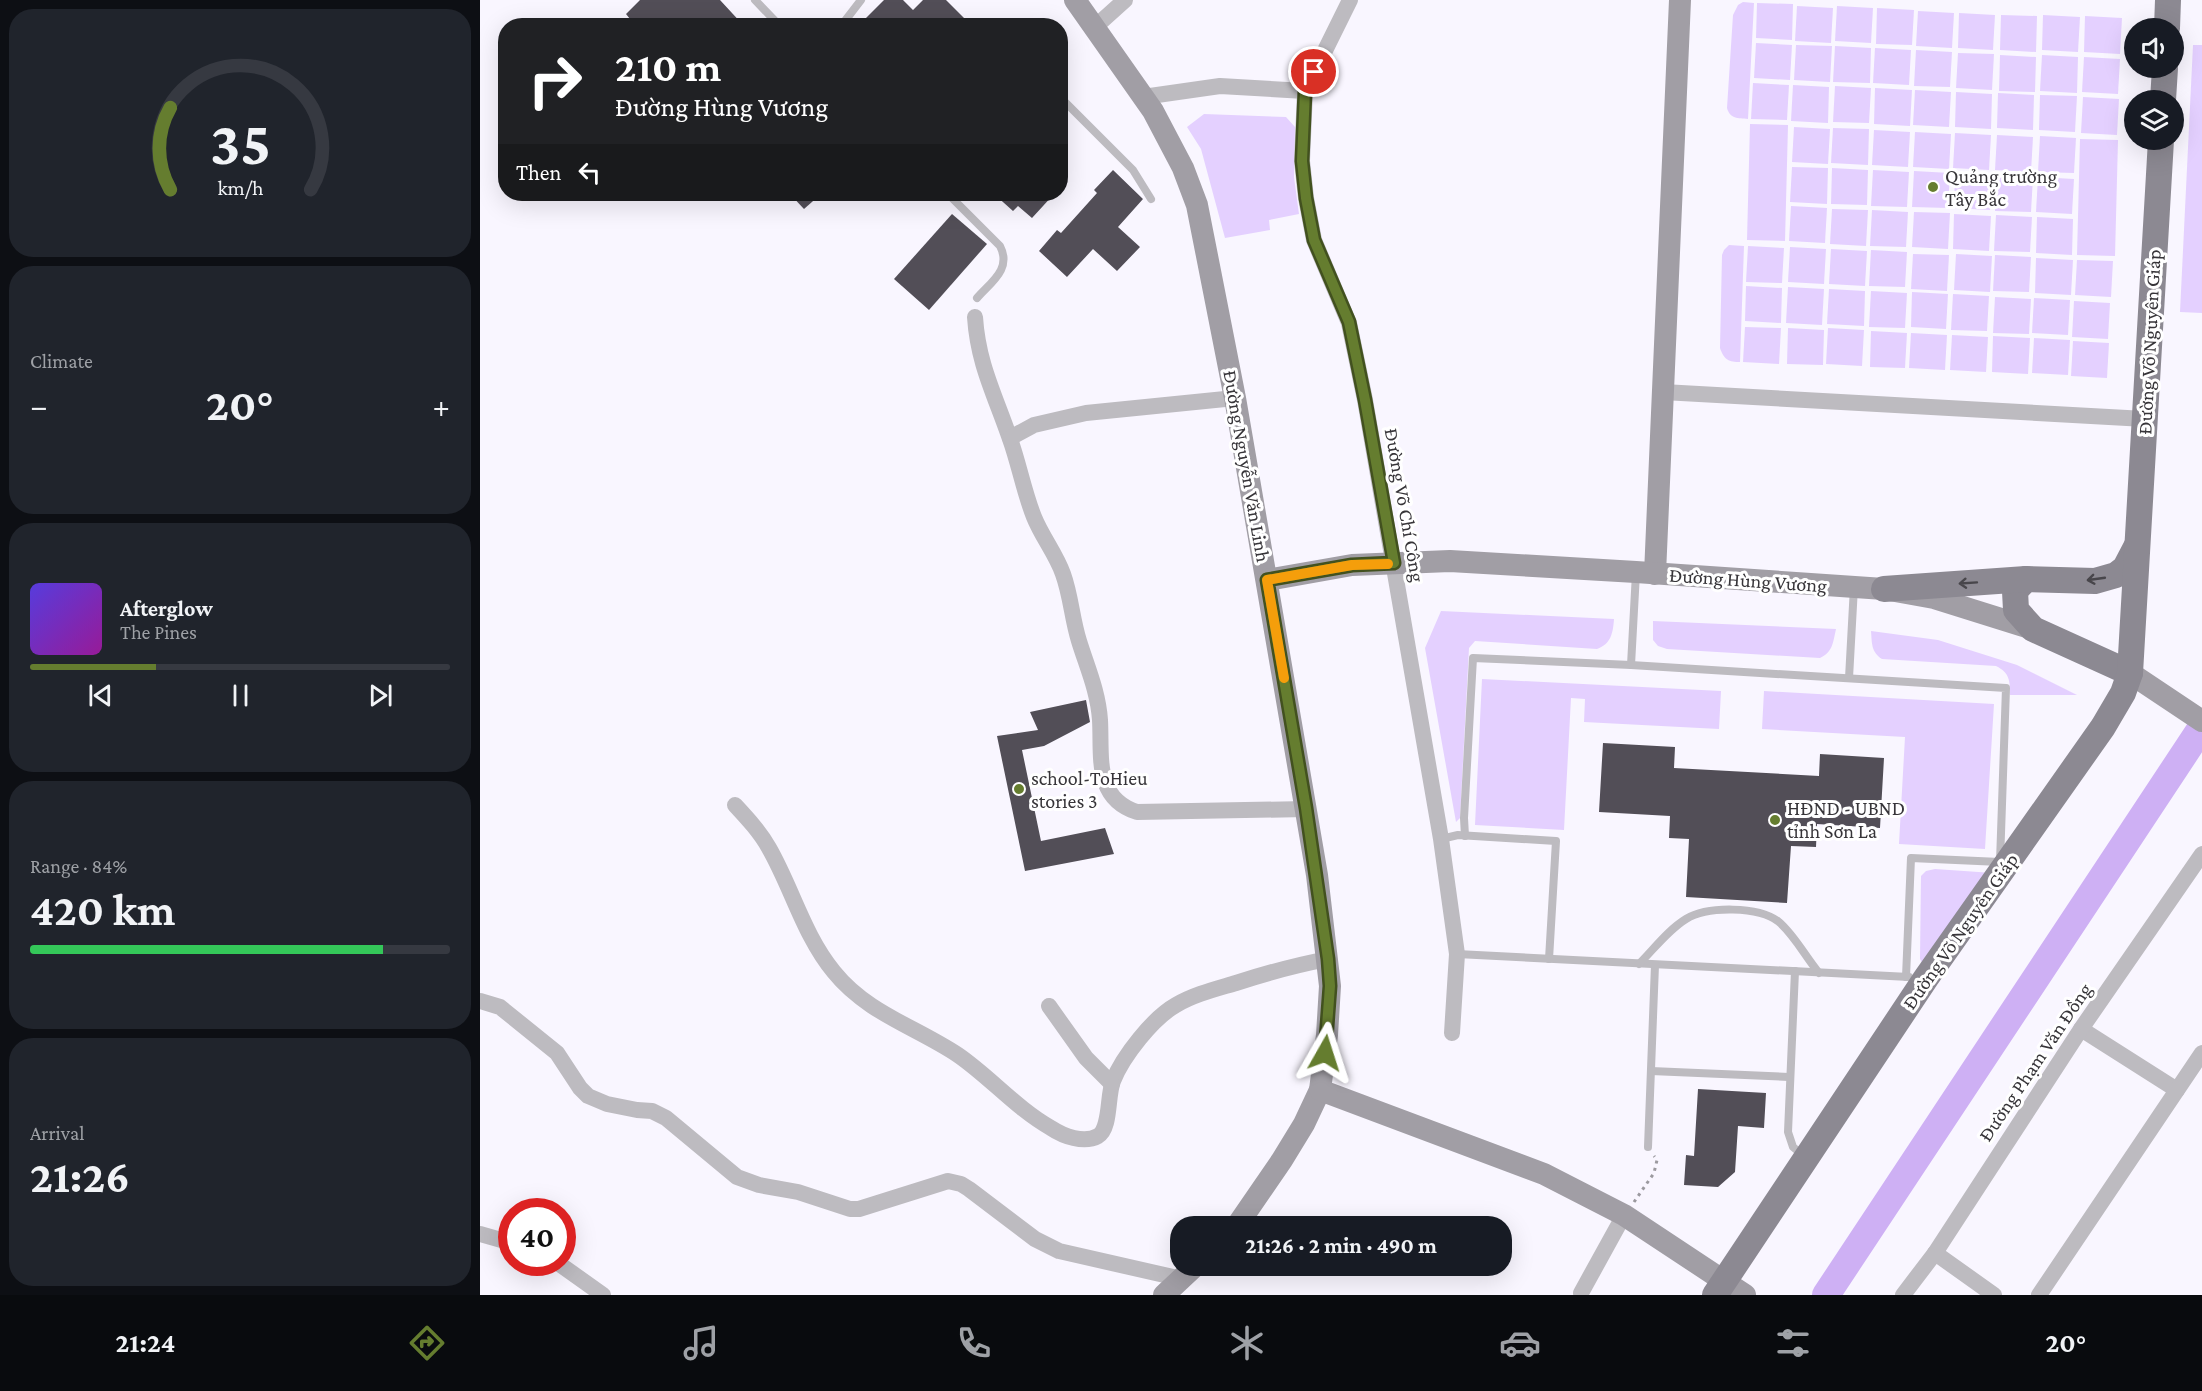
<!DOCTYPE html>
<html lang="en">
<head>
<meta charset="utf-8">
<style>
	body { margin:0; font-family:"Crimson Pro",serif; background:#20242c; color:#f1f3f6; height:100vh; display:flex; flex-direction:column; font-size:22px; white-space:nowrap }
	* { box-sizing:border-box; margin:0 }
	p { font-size:20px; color:#9ea1a6 }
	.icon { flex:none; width:33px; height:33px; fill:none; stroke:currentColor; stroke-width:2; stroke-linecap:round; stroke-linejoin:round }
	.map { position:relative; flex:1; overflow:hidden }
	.drawer { display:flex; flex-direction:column; gap:9px; padding:9px; background:#0d0f14; width:480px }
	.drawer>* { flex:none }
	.hud { position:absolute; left:18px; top:18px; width:570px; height:183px; border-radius:24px; box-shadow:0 6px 24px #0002; background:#202124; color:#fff; overflow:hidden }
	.fabs { position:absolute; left:1644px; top:18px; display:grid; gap:12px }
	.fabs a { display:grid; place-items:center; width:60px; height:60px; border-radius:50%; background:#171b24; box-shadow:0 6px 24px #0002; font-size:30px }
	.speed { position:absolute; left:18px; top:1198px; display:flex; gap:12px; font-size:30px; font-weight:700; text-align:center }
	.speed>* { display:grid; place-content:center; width:78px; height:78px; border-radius:50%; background:#171b24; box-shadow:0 6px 24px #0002; line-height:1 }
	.speed .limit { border:9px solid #d22; background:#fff; color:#111 }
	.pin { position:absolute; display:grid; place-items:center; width:51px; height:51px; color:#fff; margin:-26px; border:3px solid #fff; border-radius:50%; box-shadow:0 2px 6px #0007 }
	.me { position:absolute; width:66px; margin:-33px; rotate:6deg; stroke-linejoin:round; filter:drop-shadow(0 0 4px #0008) }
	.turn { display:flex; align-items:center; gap:21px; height:126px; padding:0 18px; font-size:27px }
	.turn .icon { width:78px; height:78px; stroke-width:2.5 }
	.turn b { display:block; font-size:42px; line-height:51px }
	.then { display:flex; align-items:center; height:57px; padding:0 18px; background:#0003; gap:12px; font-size:22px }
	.big { font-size:45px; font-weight:700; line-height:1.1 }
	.drawer .card { flex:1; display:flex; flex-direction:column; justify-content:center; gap:9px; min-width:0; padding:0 21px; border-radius:24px; background:#20242c }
	.drawer .dial { align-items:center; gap:0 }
	.dial svg { height:156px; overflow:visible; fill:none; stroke:#363941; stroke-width:7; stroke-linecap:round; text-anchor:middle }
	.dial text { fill:#f1f3f6; stroke:none }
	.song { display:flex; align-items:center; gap:18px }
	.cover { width:72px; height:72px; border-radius:9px; background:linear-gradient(135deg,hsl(250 70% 55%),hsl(300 70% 35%)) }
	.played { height:6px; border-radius:3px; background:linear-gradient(90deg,#657d2f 30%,#363941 30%) }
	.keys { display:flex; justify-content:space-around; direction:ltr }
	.heat { display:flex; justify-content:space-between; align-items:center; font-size:33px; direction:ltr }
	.charge { height:9px; border-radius:4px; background:linear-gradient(90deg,#34c759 84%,#363941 0) }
	.trip { position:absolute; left:690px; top:1216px; width:342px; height:60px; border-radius:24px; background:#171b24; box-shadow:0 6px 24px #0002; font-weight:700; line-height:60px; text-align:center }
	.menu { display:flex; height:96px; justify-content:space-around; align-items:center; background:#090b0e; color:#9ea1a6 }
	.menu .icon { width:42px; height:42px }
	.menu .on { color:#657d2f }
	.menu b { font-size:27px; color:#f1f3f6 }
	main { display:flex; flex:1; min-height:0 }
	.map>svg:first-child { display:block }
	.green { fill:#e4d0ff }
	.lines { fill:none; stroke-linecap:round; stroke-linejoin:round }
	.river { stroke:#ceb0f4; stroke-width:28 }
	.building { fill:#524e57 }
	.path { stroke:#9b999f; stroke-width:3; stroke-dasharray:3 4.5; stroke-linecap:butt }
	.lane { stroke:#bdbbc0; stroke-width:8 }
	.street { stroke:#bdbbc0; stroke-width:16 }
	.secondary { stroke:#a19ea5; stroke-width:22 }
	.primary { stroke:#8c8992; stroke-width:26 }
	.oneway { stroke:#48464b }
	.route-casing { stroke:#42511f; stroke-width:15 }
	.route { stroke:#657d2f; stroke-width:10 }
	.slow { stroke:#f59e0b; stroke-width:10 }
	.poi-dot { fill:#657d2f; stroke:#fff; stroke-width:2 }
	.labels { text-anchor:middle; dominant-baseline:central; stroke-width:6; stroke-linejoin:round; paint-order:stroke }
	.poi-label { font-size:20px; fill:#373539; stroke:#fff; text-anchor:start }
	.street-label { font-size:20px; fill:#373539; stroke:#fff }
</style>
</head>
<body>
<main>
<section class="drawer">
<div class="card dial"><svg viewBox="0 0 100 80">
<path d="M14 69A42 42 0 1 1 86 69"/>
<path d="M14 69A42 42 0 0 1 14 27" stroke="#657d2f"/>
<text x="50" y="56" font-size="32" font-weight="700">35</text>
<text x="50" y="72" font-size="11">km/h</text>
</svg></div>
<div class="card"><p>Climate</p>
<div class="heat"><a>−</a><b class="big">20°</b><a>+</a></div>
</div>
<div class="card">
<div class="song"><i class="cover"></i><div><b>Afterglow</b><p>The Pines</p></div></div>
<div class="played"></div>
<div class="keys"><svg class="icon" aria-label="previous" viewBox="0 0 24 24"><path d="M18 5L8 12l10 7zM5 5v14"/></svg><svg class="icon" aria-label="pause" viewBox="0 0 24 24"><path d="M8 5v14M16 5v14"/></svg><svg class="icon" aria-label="next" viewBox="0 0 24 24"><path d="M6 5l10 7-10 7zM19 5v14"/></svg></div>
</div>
<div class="card"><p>Range · 84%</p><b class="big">420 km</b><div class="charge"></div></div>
<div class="card"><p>Arrival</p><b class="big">21:26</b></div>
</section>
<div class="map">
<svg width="1722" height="1295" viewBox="0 0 1722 1295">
	<rect width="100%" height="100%" fill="#f9f6ff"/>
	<g class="green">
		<path d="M1263,2L1274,3L1268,119C1258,118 1250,119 1247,108L1253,15L1258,5Z"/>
		<polygon points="1277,3 1313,4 1312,40 1276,38"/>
		<polygon points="1317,6 1353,8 1351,43 1315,41"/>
		<polygon points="1357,6 1393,8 1391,43 1355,41"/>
		<polygon points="1397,8 1434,10 1432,45 1396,44"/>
		<polygon points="1438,11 1474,13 1472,48 1436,46"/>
		<polygon points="1479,13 1515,15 1513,50 1478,48"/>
		<polygon points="1521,15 1557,16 1556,52 1520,50"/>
		<polygon points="1563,15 1600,17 1598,52 1562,50"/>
		<polygon points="1605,16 1642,18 1640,54 1604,52"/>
		<polygon points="1276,43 1312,45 1310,80 1274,78"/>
		<polygon points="1316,45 1352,46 1350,82 1314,80"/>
		<polygon points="1713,45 1722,45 1722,313 1700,312"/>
		<polygon points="1355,46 1391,48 1390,83 1353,82"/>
		<polygon points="1395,48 1431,50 1429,85 1393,83"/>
		<polygon points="1436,50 1472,52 1470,87 1434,86"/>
		<polygon points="1478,53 1514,54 1512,90 1476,88"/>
		<polygon points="1520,55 1556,57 1555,92 1519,91"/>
		<polygon points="1562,55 1598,57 1597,93 1560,91"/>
		<polygon points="1604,57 1640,59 1638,94 1602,92"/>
		<polygon points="1273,83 1309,85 1307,120 1271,119"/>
		<polygon points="1313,85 1349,87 1348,123 1311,121"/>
		<polygon points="1355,86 1391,88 1389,123 1353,122"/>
		<polygon points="1395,88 1432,90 1430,126 1394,124"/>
		<polygon points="1435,90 1471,92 1469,127 1433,125"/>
		<polygon points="1476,92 1512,94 1511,129 1475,127"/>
		<polygon points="1518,93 1554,95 1553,130 1517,128"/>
		<polygon points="1560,95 1597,96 1595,132 1559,130"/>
		<polygon points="1603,97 1639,99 1637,135 1601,133"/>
		<polygon points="724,114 806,117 815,127 814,177 819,214 789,220 790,230 745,238 721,149 707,127"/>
		<polygon points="1270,124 1308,125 1305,241 1267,240"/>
		<polygon points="1314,127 1350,129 1348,164 1312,162"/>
		<polygon points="1353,128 1389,129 1388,165 1351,163"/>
		<polygon points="1394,130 1430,132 1428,167 1392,165"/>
		<polygon points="1435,132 1471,134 1469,169 1433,167"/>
		<polygon points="1475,133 1511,135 1509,170 1473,168"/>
		<polygon points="1517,135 1553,137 1551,172 1515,170"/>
		<polygon points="1560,136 1596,138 1594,173 1558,172"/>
		<polygon points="1600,139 1638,140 1635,256 1597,255"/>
		<polygon points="1312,167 1348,168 1347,204 1310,202"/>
		<polygon points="1352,168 1388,170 1387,205 1351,204"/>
		<polygon points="1393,170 1429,172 1427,207 1391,206"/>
		<polygon points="1434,171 1470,173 1468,208 1432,207"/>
		<polygon points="1475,173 1512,174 1510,210 1474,208"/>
		<polygon points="1517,175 1553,177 1551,212 1515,211"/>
		<polygon points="1558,177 1594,179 1592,214 1556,212"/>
		<polygon points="1311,206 1347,208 1345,243 1309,241"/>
		<polygon points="1352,209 1388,210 1386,246 1350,244"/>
		<polygon points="1392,210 1428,212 1426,247 1390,246"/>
		<polygon points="1434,212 1470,213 1468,249 1432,247"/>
		<polygon points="1474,214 1511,216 1509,251 1473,249"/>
		<polygon points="1516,215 1552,217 1550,252 1514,251"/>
		<polygon points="1557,217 1593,219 1592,255 1556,253"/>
		<path d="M1249,245L1264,246L1260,362C1249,362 1244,360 1240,348L1242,255L1244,250Z"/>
		<polygon points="1268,246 1304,248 1302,283 1266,282"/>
		<polygon points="1310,247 1346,249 1344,284 1308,282"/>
		<polygon points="1351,249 1387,251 1385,286 1349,284"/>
		<polygon points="1391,250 1427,252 1425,287 1389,286"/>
		<polygon points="1433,254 1469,255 1467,291 1431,289"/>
		<polygon points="1476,254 1512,256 1510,292 1474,290"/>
		<polygon points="1515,255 1551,257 1549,292 1513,291"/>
		<polygon points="1556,258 1593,260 1591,295 1555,293"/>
		<polygon points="1597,260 1633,261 1631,297 1595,295"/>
		<polygon points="1266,286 1302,288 1301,323 1265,321"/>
		<polygon points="1308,287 1344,289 1342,325 1306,323"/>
		<polygon points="1349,289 1385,291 1384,326 1347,324"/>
		<polygon points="1391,291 1427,293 1425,328 1389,327"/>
		<polygon points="1432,292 1468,294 1466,329 1431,327"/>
		<polygon points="1473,294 1509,296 1507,331 1471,330"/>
		<polygon points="1515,297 1551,299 1549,334 1513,333"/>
		<polygon points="1554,298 1590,300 1588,335 1552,333"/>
		<polygon points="1594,301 1630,303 1628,339 1592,337"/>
		<polygon points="1265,327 1301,328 1299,364 1263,362"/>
		<polygon points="1308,328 1344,330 1343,365 1307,364"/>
		<polygon points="1348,328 1384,330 1382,366 1346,364"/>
		<polygon points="1391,331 1427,333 1425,368 1390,367"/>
		<polygon points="1431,333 1467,335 1465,370 1429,368"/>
		<polygon points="1472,335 1508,337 1506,372 1470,370"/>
		<polygon points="1513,336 1550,338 1548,374 1512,372"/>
		<polygon points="1554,338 1590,340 1588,375 1552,373"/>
		<polygon points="1593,341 1629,343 1627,378 1591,376"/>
		<path d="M961,611L1134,619C1133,633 1131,644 1117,649L995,641L989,648L980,818L976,822L945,648Z"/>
		<path d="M1173,621L1356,629C1353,642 1353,652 1340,658L1187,649L1178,646L1173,640Z"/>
		<path d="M1391,631L1458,640L1537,665L1597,695H1530C1530,681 1530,673 1516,666L1402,659C1391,652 1392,643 1391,631Z"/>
		<polygon points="1002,679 1241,691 1239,729 1104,722 1105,699 1091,698 1084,830 995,825"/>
		<polygon points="1284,691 1514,704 1505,849 1419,844 1425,737 1282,729"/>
		<polygon points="1455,869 1513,873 1443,964 1440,959 1441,876 1446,871"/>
	</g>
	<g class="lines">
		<polyline class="river" points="1346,1295 1722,727"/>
	</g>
	<g class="building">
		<polygon points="160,0 240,0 264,26 142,26 150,19 146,14"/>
		<polygon points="404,0 423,0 433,10 443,0 466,0 492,26 378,26"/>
		<polygon points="633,170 663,199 638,227 660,247 637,271 613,249 587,277 559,251 577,230 581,233 617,193 614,190"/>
		<polygon points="310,194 341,194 324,209"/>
		<polygon points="514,194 574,194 552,218 538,206 533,211"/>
		<polygon points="472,214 507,244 449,310 414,279"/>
		<polygon points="606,700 610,722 564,746 542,750 561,841 625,828 634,854 545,871 517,736 558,730 550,712"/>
		<polygon points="1123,743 1195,747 1194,768 1339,776 1340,754 1404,758 1400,828 1337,824 1336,847 1311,846 1307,903 1206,897 1209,839 1189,838 1190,816 1119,812"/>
		<polygon points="1218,1089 1286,1093 1284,1128 1258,1126 1255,1172 1238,1187 1204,1185 1206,1155 1214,1156"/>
	</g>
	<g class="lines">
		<polyline class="path" points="1154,1202 1174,1173 1177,1160 1174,1156"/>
		<g class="lane">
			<polyline points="275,0 300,26"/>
			<polyline points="361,26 381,0"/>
			<polyline points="580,97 653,170 671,199"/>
			<path d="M468,194L520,246C532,269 511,282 497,298"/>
			<polyline points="1151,665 1156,573"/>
			<polyline points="1369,678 1374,587"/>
			<polyline points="985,836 984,818 993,658 1151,665 1526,688 1520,862 1431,858 1426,977"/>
			<polyline points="961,839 978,835 1076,841 1069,959"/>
			<polyline points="977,954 1429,977"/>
			<path d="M1159,964C1174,949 1188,930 1206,919C1227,906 1279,906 1299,922C1315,936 1325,956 1339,973"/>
			<polyline points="1315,971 1308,1132 1313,1147 1325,1157"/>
			<polyline points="1171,1071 1309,1077"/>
			<polyline points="1168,1147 1175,965"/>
		</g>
		<g class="street">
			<polyline points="870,0 825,91 822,161 826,198 834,240 869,323 885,400 961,839 977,954 972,1033"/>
			<polyline points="615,27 645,0"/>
			<polyline points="663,97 740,86 825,91"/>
			<path d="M495,317C498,364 515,395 530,439C539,464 544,492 554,517C562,537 576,554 583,574C591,596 592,619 599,641C607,667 618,691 620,720C622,757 614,798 657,812L826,809"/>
			<polyline points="1183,392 1665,419"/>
			<polyline points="530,438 554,425 606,413 755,398"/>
			<path d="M255,805C268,819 280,832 289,848C312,888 324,936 354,972C387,1013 436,1027 478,1055C510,1077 537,1109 571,1128C583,1136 604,1144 618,1136C631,1128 627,1096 633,1081C643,1056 673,1018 696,1005C715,994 736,989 756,983C787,973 816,965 848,959"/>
			<polyline points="0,1001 20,1007 77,1053 100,1088 108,1096 127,1104 157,1110 172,1111 186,1118 257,1177 279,1185 318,1192 370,1209 379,1209 468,1181 481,1184 489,1189 555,1239 579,1251 702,1279"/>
			<polyline points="569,1006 606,1058 632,1084"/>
			<polyline points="1601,1029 1697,1090"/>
			<polyline points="0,1234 32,1243"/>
			<polyline points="1455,1253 1514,1295"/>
			<polyline points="78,1263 123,1295"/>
			<polyline points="1101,1293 1144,1215"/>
			<polyline points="1423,1295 1455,1253 1601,1029 1722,854"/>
			<polyline points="1559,1295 1722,1053"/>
		</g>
		<g class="secondary">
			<polyline points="595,0 673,111 703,168 717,205 755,398 837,875 850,986 847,1035 840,1090 824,1124 802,1160 756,1227"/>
			<polyline points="1175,574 1200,0"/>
			<polyline points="787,580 872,565 970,561 1156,572 1404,589 1454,598 1553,629"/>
			<polyline points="1650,673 1722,721"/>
			<polyline points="840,1090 1064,1174 1144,1215 1265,1295"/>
			<polyline points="684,1295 715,1266"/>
		</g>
		<g class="primary">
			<polyline points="1687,28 1688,0"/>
			<polyline points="1683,100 1685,68"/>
			<polyline points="1546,579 1535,591 1536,610 1553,629 1650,673"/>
			<polyline points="1404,589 1546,579 1615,581 1636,575 1645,568 1656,547"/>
			<polyline points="1235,1295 1446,978 1623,727 1643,693 1650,673 1681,140"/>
		</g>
	</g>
	<defs><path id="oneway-shaft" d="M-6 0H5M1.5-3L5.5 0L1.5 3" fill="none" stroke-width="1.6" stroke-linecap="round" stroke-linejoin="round" transform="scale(1.5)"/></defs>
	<g class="oneway">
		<use href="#oneway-shaft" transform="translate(1616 579) rotate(172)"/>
		<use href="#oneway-shaft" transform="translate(1488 583) rotate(176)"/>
	</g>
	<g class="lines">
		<g class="route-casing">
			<polyline id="route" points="834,72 825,91 822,161 826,198 834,240 869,322 885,400 914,563 872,565 787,580 826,808 848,959 850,986 845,1053"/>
		</g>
		<use href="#route" class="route"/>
		<polyline class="slow" points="804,678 787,580 872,565 908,564"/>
	</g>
	<g class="poi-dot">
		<circle cx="1453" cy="187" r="6"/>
		<circle cx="539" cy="789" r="6"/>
		<circle cx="1295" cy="820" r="6"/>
	</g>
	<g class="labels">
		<g class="poi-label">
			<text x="1465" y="176">Quảng trường<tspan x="1465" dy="23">Tây Bắc</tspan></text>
			<text x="551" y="778">school-ToHieu<tspan x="551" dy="23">stories 3</tspan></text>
			<text x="1307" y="808">HĐND - UBND<tspan x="1307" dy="23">tỉnh Sơn La</tspan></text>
		</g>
		<g class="street-label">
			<text transform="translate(1669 342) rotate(-87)">Đường Võ Nguyên Giáp</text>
			<text transform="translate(767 466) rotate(80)">Đường Nguyễn Văn Linh</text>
			<text transform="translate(925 505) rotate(80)">Đường Võ Chí Công</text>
			<text transform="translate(1268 580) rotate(4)">Đường Hùng Vương</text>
			<text transform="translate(1480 931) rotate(-55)">Đường Võ Nguyên Giáp</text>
			<text transform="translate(1555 1062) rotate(-56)">Đường Phạm Văn Đồng</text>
		</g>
	</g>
</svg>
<div class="fabs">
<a><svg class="icon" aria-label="sound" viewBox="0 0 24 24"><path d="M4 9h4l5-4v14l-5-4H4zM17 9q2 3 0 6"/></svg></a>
<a><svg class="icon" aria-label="layers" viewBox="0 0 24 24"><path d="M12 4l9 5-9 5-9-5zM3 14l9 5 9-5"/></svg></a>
</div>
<div class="speed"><div class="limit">40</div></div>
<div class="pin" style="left:834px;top:72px;background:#d93025"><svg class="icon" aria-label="arrive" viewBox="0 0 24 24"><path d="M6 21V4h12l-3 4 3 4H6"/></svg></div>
<svg class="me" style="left:845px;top:1053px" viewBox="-20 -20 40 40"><path d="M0-17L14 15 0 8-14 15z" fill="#657d2f" stroke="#fff" stroke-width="4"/></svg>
<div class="trip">21:26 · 2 min · 490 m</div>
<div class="hud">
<div class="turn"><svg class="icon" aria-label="right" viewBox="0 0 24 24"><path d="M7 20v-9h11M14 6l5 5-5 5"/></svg><div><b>210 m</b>Đường Hùng Vương</div></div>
<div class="then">Then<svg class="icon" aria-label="left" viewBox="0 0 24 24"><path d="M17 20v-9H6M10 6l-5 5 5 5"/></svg></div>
</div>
</div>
</main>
<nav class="menu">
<b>21:24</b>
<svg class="icon on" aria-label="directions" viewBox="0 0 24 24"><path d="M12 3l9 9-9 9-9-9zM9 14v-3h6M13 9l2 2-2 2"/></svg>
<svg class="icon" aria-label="music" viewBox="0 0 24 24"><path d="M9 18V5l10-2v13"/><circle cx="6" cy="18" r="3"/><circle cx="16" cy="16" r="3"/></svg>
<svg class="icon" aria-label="phone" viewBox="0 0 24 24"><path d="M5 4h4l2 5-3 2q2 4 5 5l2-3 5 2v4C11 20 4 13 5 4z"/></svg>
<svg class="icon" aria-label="climate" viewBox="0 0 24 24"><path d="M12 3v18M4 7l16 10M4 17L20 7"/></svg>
<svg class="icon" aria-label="car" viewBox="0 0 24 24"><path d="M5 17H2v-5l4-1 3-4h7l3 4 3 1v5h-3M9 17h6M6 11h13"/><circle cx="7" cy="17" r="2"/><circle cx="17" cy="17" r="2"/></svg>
<svg class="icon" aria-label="filters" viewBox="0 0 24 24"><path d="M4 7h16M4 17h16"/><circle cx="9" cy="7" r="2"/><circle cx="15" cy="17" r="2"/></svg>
<b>20°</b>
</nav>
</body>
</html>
